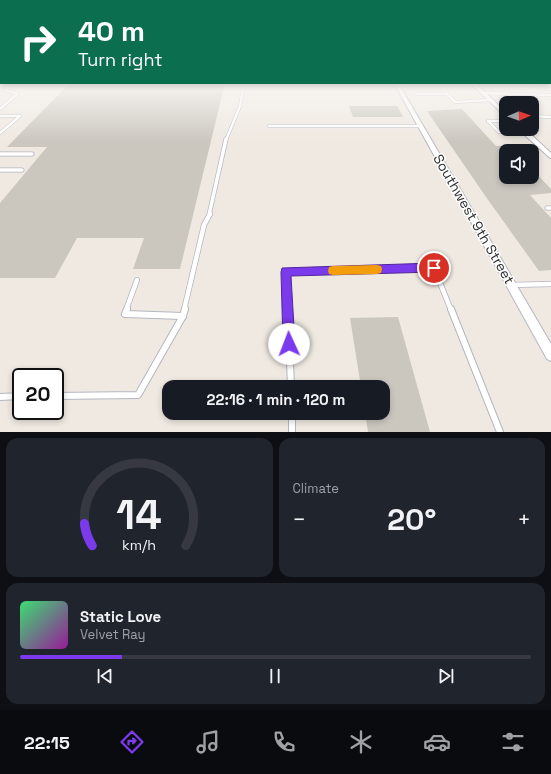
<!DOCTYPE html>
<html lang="en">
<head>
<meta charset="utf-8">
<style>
	body { margin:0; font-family:"Space Grotesk",sans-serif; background:#20242c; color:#f1f3f6; height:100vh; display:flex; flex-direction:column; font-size:15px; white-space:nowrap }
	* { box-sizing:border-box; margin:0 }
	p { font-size:13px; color:#9ea1a6 }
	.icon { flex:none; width:22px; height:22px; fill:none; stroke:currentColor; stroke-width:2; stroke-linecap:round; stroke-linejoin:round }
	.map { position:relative; height:432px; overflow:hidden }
	.panel { display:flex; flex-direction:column; gap:6px; padding:6px; background:#0d0f14; flex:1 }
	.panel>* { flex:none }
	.hud { position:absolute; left:0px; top:0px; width:551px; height:84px; box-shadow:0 2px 6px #0003; background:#0b6e4f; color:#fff; overflow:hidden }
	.needle { width:26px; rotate:88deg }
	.fabs { position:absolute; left:499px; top:96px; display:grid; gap:8px }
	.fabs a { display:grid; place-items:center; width:40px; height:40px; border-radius:8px; background:#171b24; box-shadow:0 2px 6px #0003; font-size:20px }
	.speed { position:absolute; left:12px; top:368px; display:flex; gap:8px; font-size:20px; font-weight:700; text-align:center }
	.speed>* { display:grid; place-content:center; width:52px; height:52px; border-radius:50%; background:#171b24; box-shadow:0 2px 6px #0003; line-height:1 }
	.speed .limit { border:2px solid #111; border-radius:6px; background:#fff; color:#111 }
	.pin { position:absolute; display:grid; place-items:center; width:34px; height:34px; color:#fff; margin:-17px; border:2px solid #fff; border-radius:50%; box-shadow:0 1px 4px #0007 }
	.me { position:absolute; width:44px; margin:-22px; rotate:358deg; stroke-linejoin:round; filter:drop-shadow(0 0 3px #0008) }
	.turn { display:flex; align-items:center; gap:14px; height:84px; padding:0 12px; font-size:18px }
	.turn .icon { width:52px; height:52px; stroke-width:2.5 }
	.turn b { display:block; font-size:28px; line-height:34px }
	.big { font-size:30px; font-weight:700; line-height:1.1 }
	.panel .tile { flex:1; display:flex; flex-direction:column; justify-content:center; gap:6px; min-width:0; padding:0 14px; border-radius:12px; background:#20242c }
	.panel .dial { align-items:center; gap:0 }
	.dial svg { height:104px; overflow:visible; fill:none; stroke:#363941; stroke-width:7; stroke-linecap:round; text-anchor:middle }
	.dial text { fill:#f1f3f6; stroke:none }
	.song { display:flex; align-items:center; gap:12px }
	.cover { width:48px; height:48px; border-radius:6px; background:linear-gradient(135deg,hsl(140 70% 55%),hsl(300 70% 35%)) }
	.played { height:4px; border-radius:2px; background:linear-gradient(90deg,#7c3aed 20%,#363941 20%) }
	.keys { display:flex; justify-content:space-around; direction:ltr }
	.heat { display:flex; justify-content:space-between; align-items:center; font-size:22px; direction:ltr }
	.panel .tiles { flex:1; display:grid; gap:6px; grid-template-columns:1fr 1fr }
	.tile:last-child { grid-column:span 2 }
	.trip { position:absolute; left:162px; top:380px; width:228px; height:40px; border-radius:12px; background:#171b24; box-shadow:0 2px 6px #0003; font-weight:700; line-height:40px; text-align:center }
	.menu { display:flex; height:64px; justify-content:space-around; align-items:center; background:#090b0e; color:#9ea1a6 }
	.menu .icon { width:28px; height:28px }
	.menu .current { color:#7c3aed }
	.menu b { font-size:18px; color:#f1f3f6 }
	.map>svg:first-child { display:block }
	.building { fill:#cbc7bf }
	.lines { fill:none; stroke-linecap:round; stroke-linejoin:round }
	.lane-far3-casing { stroke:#b4b7c1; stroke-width:3.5 }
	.lane-far2-casing { stroke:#b4b7c1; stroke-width:5 }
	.lane-far1-casing { stroke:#b4b7c1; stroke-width:6 }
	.lane-casing { stroke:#b4b7c1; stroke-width:8 }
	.street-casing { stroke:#b4b7c1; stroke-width:2 }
	.lane-far3 { stroke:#fff; stroke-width:2.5 }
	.lane-far2 { stroke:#fff; stroke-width:3.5 }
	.lane-far1 { stroke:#fff; stroke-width:4.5 }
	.lane { stroke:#fff; stroke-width:6 }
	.street { fill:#fff; fill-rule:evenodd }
	.route { fill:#7c3aed; stroke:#51269a }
	.slow { fill:#f59e0b }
	.labels { text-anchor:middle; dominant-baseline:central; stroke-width:3; stroke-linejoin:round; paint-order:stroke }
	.street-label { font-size:14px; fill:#2e2e2e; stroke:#fff }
</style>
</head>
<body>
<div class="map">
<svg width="551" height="432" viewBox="0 0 551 432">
	<rect width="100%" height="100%" fill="#efe9e1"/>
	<g class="building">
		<polygon points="70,83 225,83 180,269 133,269 144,238 77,238 55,278 0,278 0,203 47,147 7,147"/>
		<polygon points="349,106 397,106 403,117 353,117"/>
		<polygon points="462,109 496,146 506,146 506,177 532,177 532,169 551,189 551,193 530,195 551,218 551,270 539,271 486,197 427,111"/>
		<polygon points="398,317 430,432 368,432 365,413 383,413 383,387 361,387 350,318"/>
	</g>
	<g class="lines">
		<g class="lane-far3-casing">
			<g id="lane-far3">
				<polyline points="506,83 551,86"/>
				<polyline points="482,93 551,95"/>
				<polyline points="508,93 516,103"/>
				<polyline points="416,94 447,94 455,102 490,100"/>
				<polyline points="0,109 17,94 6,90 6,83"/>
				<polyline points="0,116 20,116 0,133"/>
				<polyline points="532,116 551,117"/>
				<polyline points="506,121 488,121 499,132 524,131"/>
				<polyline points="269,126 421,126"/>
				<polyline points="226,140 240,106 244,83"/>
			</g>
		</g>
		<g class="lane-far2-casing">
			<g id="lane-far2">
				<polyline points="0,154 32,154"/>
				<polyline points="0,170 22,170"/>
				<polyline points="547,208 551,208"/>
				<polyline points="209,215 226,139"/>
			</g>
		</g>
		<g class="lane-far1-casing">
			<g id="lane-far1">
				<polyline points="511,285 551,284"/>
				<polyline points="126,310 137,280"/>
				<polyline points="184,310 204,225 210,214"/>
				<polyline points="288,310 286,272 434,268 451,310"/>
			</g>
		</g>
		<g class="lane-casing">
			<g id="lane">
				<polyline points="127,309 125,314 183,316"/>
				<polyline points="288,309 291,387"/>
				<polyline points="451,309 500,432"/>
				<polyline points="55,396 138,395 183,316 185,309"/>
				<polyline points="0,397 21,396"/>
				<polyline points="292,413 292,432"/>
			</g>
		</g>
		<g class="street-casing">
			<g id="street">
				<polygon points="394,83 398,83 551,344 551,361 547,359"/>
				<polygon points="470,83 475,83 506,112 506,117"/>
				<polygon points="518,129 525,129 551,153 551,158 549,157"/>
			</g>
		</g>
		<use href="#lane-far3" class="lane-far3"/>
		<use href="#lane-far2" class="lane-far2"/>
		<use href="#lane-far1" class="lane-far1"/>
		<use href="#lane" class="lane"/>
		<use href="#street" class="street"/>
	</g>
	<linearGradient id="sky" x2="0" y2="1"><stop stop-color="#7abfeb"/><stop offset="0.58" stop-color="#f8f5f2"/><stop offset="1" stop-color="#f8f5f2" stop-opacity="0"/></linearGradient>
	<rect width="551" height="142" fill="url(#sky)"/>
	<polygon class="route" points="434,263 438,265 440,268 438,271 434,272 291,276 295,344 293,348 289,350 284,348 283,344 281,272 282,268"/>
	<polygon class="slow" points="377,265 381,266 382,269 381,273 377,274 333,275 329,274 328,271 329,267 333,266"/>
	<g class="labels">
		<g class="street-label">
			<text transform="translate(474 219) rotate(60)">Southwest 9th Street</text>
		</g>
	</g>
</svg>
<div class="fabs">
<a><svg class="needle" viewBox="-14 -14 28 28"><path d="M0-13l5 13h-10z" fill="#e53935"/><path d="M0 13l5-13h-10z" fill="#9ea1a6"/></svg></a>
<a><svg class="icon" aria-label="sound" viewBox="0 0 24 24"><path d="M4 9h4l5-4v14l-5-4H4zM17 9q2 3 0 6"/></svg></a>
</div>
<div class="speed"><div class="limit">20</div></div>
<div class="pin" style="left:434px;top:268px;background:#d93025"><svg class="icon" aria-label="arrive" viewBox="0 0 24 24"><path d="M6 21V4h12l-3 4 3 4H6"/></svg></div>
<svg class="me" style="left:289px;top:344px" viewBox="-20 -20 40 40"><circle r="19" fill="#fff"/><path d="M0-13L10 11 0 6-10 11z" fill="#7c3aed"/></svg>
<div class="trip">22:16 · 1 min · 120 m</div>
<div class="hud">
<div class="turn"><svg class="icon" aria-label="right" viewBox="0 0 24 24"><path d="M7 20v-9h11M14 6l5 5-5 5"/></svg><div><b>40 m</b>Turn right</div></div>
</div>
</div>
<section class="panel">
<div class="tiles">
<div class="tile dial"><svg viewBox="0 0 100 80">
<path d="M14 69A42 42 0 1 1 86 69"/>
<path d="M14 69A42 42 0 0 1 8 52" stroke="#7c3aed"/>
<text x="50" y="56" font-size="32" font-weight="700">14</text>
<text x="50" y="72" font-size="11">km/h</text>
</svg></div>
<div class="tile"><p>Climate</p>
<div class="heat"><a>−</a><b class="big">20°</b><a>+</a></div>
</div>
<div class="tile">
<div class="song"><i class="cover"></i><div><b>Static Love</b><p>Velvet Ray</p></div></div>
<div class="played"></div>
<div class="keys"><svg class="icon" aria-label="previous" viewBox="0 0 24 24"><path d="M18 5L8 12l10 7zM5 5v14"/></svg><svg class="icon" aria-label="pause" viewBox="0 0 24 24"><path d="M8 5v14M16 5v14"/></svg><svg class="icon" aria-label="next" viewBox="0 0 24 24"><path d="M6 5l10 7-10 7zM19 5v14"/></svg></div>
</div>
</div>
</section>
<nav class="menu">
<b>22:15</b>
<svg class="icon current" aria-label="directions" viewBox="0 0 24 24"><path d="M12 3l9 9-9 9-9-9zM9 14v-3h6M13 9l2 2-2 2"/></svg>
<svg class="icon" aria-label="music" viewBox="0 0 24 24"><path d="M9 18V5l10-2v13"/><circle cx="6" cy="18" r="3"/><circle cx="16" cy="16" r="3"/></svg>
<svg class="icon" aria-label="phone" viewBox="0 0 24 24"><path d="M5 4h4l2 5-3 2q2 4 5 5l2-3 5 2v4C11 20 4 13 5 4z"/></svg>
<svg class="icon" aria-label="climate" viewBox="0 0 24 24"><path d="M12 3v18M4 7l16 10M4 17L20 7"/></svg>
<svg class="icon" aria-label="car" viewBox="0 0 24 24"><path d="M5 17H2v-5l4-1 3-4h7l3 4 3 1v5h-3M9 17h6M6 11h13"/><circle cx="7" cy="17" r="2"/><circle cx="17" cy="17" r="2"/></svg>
<svg class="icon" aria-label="filters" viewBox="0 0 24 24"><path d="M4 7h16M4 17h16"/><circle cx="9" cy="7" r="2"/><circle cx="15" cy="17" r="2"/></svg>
</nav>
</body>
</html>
